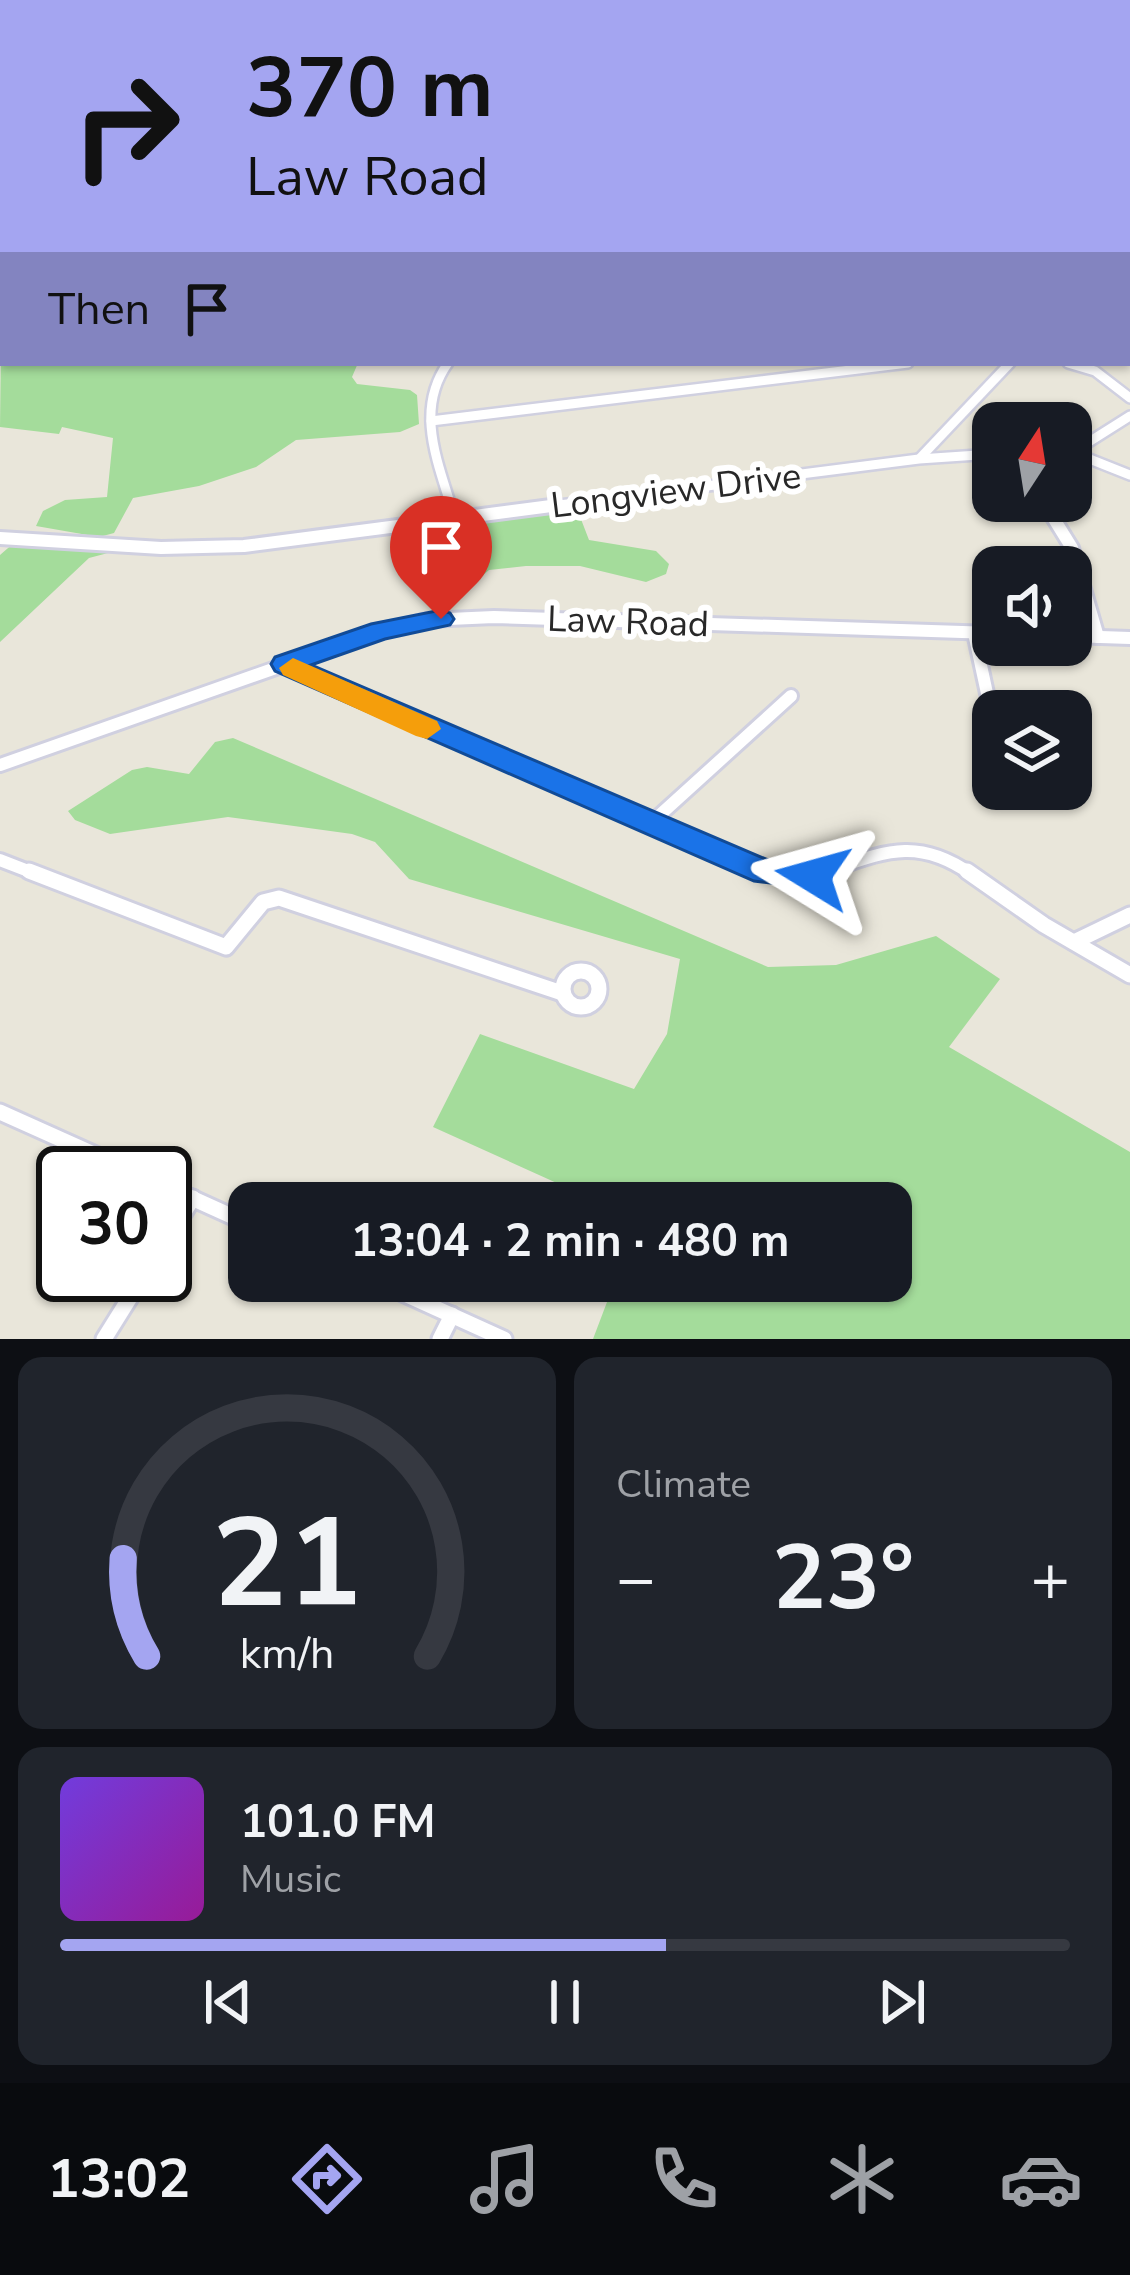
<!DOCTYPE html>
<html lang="en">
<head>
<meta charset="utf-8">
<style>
	body { margin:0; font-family:"Nunito Sans",sans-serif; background:#20242c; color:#f1f3f6; height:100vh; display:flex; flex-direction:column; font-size:45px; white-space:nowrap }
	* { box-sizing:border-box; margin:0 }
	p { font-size:39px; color:#9ea1a6 }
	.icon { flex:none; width:66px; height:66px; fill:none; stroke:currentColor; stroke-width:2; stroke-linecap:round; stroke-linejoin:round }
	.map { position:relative; height:1339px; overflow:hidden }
	.sheet { display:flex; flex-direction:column; gap:18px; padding:18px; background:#0d0f14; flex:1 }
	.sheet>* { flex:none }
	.guide { position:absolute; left:0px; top:0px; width:1131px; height:366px; box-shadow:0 3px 9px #0004; background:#a4a5f1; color:#111; overflow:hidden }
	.needle { width:78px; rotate:12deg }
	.buttons { position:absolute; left:972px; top:402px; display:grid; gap:24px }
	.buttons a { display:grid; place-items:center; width:120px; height:120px; border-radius:24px; background:#171b24; box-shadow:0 3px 9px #0004; font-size:60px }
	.speed { position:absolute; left:36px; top:1146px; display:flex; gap:24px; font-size:60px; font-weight:700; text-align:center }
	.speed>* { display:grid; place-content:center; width:156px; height:156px; border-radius:50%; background:#171b24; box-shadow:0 3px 9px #0004; line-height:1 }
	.speed .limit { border:6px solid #111; border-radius:18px; background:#fff; color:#111 }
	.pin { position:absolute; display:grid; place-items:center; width:102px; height:102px; color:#fff; margin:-123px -51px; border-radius:50% 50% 50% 0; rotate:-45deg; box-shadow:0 0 12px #0007 }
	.pin .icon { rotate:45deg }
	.me { position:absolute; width:132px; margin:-66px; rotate:278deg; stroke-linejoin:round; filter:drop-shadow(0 0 9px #0008) }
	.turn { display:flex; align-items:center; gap:42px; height:252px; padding:0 48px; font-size:54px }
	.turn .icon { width:156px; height:156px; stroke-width:2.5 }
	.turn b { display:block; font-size:84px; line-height:102px }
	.then { display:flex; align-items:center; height:114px; padding:0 48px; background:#0003; gap:24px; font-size:45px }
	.big { font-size:90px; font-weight:700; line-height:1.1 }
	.sheet .widget { flex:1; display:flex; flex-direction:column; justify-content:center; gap:18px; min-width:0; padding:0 42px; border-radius:24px; background:#20242c }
	.sheet .dial { align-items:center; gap:0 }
	.dial svg { height:312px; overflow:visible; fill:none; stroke:#363941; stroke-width:7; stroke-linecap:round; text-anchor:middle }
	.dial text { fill:#f1f3f6; stroke:none }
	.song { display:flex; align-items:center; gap:36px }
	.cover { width:144px; height:144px; border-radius:18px; background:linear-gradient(135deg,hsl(260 70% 55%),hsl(300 70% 35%)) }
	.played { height:12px; border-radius:6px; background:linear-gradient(90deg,#a4a5f1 60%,#363941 60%) }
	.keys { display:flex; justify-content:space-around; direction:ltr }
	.heat { display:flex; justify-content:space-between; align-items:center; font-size:66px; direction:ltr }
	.sheet .tiles { flex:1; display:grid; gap:18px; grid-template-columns:1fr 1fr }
	.widget:last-child { grid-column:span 2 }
	.trip { position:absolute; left:228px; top:1182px; width:684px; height:120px; border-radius:24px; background:#171b24; box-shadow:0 3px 9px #0004; font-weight:700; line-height:120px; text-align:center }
	.dock { display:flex; height:192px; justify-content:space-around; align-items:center; background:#090b0e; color:#9ea1a6 }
	.dock .icon { width:84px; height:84px }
	.dock .selected { color:#a4a5f1 }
	.dock b { font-size:54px; color:#f1f3f6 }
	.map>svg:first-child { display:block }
	.green { fill:#a4dc9b }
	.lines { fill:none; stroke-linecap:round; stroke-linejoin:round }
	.minor-far3-casing { stroke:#d0d0e0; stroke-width:10 }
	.minor-far2-casing { stroke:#d0d0e0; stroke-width:14 }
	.minor-far1-casing { stroke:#d0d0e0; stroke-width:18 }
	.minor-casing { stroke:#d0d0e0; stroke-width:21 }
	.major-casing { stroke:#c7c7c7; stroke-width:6 }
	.minor-far3 { stroke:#fff; stroke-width:8 }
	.minor-far2 { stroke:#fff; stroke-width:9 }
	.minor-far1 { stroke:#fff; stroke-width:12 }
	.minor { stroke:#fff; stroke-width:15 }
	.major { fill:#e4de64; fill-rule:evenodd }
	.route { fill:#1a73e8; stroke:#114b97; stroke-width:3 }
	.slow { fill:#f59e0b }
	.labels { text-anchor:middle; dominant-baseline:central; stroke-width:12; stroke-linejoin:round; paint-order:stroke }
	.street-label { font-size:36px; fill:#282828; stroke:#fff }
</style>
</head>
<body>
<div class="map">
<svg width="1130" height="1339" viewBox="0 0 1130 1339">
	<rect width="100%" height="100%" fill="#e9e6da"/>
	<g class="green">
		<polygon points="3,181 3,363 358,363 352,377 357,384 410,390 417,395 419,424 400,432 296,440 256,467 199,486 133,498 114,533 99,537 36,526 43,511 65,500 107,497 113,438 62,427 59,434 0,427"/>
		<path d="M554,511L579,514L589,540L656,551L669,564L666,574L646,582L580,566H526L489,570L474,583C474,556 467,544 445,531L451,524Z"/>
		<polygon points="15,542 108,553 89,558 0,642 0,555"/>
		<polygon points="233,738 768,967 836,965 936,936 1000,979 949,1047 1130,1152 1130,1339 593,1339 615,1281 891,1281 891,1203 601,1203 433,1127 480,1034 634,1089 667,1034 680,959 409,879 375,842 352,834 228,817 110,834 75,820 68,811 132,770 147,767 189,774 215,742"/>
	</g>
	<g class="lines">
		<g class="minor-far3-casing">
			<polyline id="minor-far3" points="801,3 805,0"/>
		</g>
		<g class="minor-far2-casing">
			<g id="minor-far2">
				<path d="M448,363C415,409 437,460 452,509"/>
				<polyline points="1068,363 1095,371 1130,398"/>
				<polyline points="431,421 908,363"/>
				<polyline points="1072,452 1130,475"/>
				<polyline points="1073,452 1130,416"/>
				<polyline points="920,458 1010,363"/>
				<polyline points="1043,501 1048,509"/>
				<polyline points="528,509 919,459 993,454"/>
			</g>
		</g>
		<g class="minor-far1-casing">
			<g id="minor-far1">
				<polyline points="451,506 455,520"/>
				<polyline points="1046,506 1072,548 1098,637"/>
				<polyline points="0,538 161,548 244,546 551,506"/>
				<polyline points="974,633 993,721"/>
				<polyline points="1071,636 1130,638"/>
				<polyline points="285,665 765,872 789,874"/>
				<polyline points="0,765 381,631 427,620 494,617 993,633"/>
				<polyline points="651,823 791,696"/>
				<polyline points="0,860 36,874"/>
				<path d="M819,874C880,854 914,834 971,874"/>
			</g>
		</g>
		<g class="minor-casing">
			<g id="minor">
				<polyline points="29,871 226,947 263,902 279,898 562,993"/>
				<polyline points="763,871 813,876 828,871"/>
				<polyline points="967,871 1044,925 1130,975"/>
				<polyline points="1074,942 1130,915"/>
				<circle cx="581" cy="989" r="18"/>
				<polyline points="0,1112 136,1173"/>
				<polyline points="165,1186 249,1224"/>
				<polyline points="165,1242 193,1198"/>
				<polyline points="376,1281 504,1339"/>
				<polyline points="104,1339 144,1275"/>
				<polyline points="440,1339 452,1315"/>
			</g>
		</g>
		<g class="major-casing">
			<g id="major">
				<polygon points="176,0 185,0 183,3 174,3"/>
				<rect x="0" y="104" width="3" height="6"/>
				<polygon points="3,148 3,156 0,157 0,149"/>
				<polygon points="3,162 3,170 0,171 0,163"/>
			</g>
		</g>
		<use href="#minor-far3" class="minor-far3"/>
		<use href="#minor-far2" class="minor-far2"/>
		<use href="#minor-far1" class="minor-far1"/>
		<use href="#minor" class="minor"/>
		<use href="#major" class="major"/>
	</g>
	<polygon class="route" points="441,610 450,613 454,619 450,625 385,639 311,665 768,860 824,867 828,876 824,885 813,888 754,881 275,671 271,664 275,657 371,624"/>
	<polygon class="slow" points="293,658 437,721 441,729 427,739 416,736 283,675 279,668"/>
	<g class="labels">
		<g class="street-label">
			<text transform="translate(676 491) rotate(-7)">Longview Drive</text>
			<text transform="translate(628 622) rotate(2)">Law Road</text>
		</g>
	</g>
</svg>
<div class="buttons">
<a><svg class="needle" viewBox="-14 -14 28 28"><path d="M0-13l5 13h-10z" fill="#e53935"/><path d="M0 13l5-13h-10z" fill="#9ea1a6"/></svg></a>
<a><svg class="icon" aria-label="sound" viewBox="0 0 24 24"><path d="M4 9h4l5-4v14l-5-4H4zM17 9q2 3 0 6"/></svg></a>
<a><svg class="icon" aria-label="layers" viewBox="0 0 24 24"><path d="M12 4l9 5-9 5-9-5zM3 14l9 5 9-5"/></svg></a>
</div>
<div class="speed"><div class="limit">30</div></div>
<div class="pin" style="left:441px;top:619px;background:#d93025"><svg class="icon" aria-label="arrive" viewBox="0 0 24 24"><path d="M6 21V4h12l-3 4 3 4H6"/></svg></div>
<svg class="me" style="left:813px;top:876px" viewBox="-20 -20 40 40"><path d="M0-17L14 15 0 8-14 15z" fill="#1a73e8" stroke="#fff" stroke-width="4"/></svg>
<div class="trip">13:04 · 2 min · 480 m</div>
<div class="guide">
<div class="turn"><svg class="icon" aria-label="right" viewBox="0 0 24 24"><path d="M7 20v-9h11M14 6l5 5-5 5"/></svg><div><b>370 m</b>Law Road</div></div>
<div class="then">Then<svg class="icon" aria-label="arrive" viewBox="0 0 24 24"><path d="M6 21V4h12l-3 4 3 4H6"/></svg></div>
</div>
</div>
<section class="sheet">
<div class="tiles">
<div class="widget dial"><svg viewBox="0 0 100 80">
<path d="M14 69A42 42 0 1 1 86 69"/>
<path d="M14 69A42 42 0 0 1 8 44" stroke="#a4a5f1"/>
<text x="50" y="56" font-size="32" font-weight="700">21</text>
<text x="50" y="72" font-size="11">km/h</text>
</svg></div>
<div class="widget"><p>Climate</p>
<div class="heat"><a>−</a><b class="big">23°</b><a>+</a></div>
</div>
<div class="widget">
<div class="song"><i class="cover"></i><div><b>101.0 FM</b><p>Music</p></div></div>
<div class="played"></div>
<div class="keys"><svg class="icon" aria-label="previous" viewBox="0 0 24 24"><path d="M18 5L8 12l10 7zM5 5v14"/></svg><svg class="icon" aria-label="pause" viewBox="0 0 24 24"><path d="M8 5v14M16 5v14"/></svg><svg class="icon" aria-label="next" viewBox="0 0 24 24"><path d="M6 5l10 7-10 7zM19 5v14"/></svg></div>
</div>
</div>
</section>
<nav class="dock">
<b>13:02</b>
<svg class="icon selected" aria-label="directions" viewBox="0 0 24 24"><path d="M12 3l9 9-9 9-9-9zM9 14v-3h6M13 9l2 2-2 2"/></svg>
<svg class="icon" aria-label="music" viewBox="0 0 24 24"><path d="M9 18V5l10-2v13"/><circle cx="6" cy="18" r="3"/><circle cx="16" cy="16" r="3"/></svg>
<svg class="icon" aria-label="phone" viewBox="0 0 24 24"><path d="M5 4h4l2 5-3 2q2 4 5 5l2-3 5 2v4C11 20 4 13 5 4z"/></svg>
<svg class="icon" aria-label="climate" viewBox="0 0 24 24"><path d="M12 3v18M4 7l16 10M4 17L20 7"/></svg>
<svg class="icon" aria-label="car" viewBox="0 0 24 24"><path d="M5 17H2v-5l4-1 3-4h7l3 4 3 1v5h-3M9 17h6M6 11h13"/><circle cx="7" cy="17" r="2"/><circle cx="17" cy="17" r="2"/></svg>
</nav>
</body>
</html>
